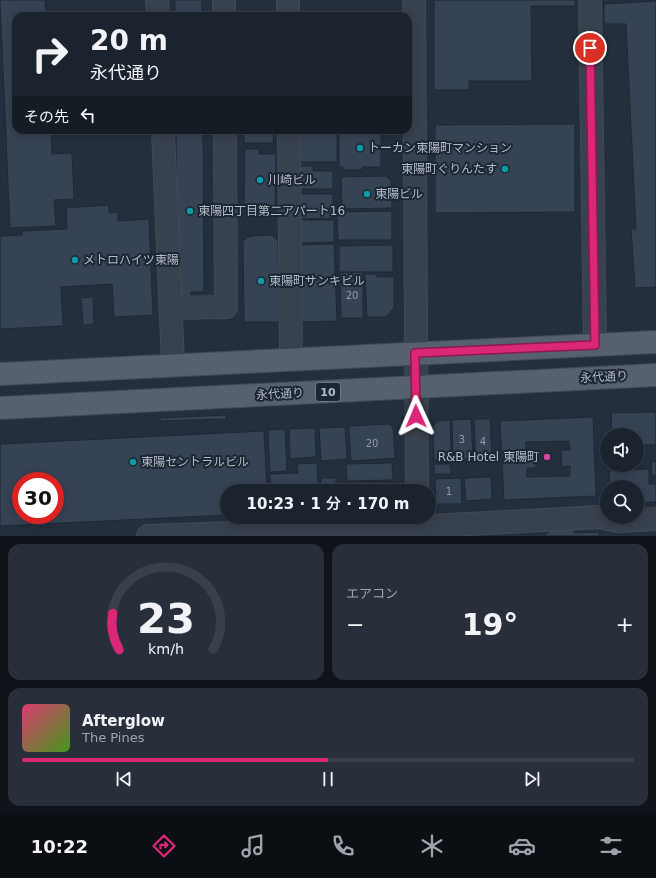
<!DOCTYPE html>
<html lang="ja">
<head>
<meta charset="utf-8">
<style>
	body { margin:0; font-family:"DejaVu Sans","Noto Sans JP",sans-serif; background:#282f3a; color:#f1f3f6; height:100vh; display:flex; flex-direction:column; font-size:15px; white-space:nowrap }
	* { box-sizing:border-box; margin:0 }
	p { font-size:13px; color:#a0a4aa }
	.icon { flex:none; width:22px; height:22px; fill:none; stroke:currentColor; stroke-width:2; stroke-linecap:round; stroke-linejoin:round }
	.map { position:relative; height:536px; overflow:hidden }
	.side { display:flex; flex-direction:column; gap:8px; padding:8px; background:#0f1319; flex:1 }
	.side>* { flex:none }
	.banner { position:absolute; left:12px; top:12px; width:400px; height:122px; border-radius:12px; box-shadow:0 2px 10px #0003,0 0 0 1px #39404a; background:#1b232e; color:#f1f3f6; overflow:hidden }
	.fabs { position:absolute; left:600px; top:428px; display:grid; gap:8px }
	.fabs a { display:grid; place-items:center; width:44px; height:44px; border-radius:50%; background:#1b232e; box-shadow:0 2px 10px #0003,0 0 0 1px #39404a; font-size:20px }
	.speed { position:absolute; left:12px; top:472px; display:flex; gap:8px; font-size:20px; font-weight:700; text-align:center }
	.speed>* { display:grid; place-content:center; width:52px; height:52px; border-radius:50%; background:#1b232e; box-shadow:0 2px 10px #0003,0 0 0 1px #39404a; line-height:1 }
	.speed .limit { border:6px solid #d22; background:#fff; color:#111 }
	.pin { position:absolute; display:grid; place-items:center; width:34px; height:34px; color:#fff; margin:-17px; border:2px solid #fff; border-radius:50%; box-shadow:0 1px 4px #0007 }
	.me { position:absolute; width:44px; margin:-22px; rotate:359deg; stroke-linejoin:round; filter:drop-shadow(0 0 3px #0008) }
	.turn { display:flex; align-items:center; gap:14px; height:84px; padding:0 12px; font-size:18px }
	.turn .icon { width:52px; height:52px; stroke-width:2.5 }
	.turn b { display:block; font-size:28px; line-height:34px }
	.then { display:flex; align-items:center; height:38px; padding:0 12px; background:#0003; gap:8px; font-size:15px }
	.big { font-size:30px; font-weight:600; line-height:1.1 }
	.side .tile { flex:1; display:flex; flex-direction:column; justify-content:center; gap:6px; min-width:0; padding:0 14px; border-radius:12px; background:#282f3a }
	.side .dial { align-items:center; gap:0 }
	.dial svg { height:104px; overflow:visible; fill:none; stroke:#39404a; stroke-width:7; stroke-linecap:round; text-anchor:middle }
	.dial text { fill:#f1f3f6; stroke:none }
	.song { display:flex; align-items:center; gap:12px }
	.cover { width:48px; height:48px; border-radius:6px; background:linear-gradient(135deg,hsl(340 70% 55%),hsl(100 70% 35%)) }
	.played { height:4px; border-radius:2px; background:linear-gradient(90deg,#db2777 50%,#39404a 50%) }
	.keys { display:flex; justify-content:space-around; direction:ltr }
	.heat { display:flex; justify-content:space-between; align-items:center; font-size:22px; direction:ltr }
	.side .tiles { flex:1; display:grid; gap:8px; grid-template-columns:1fr 1fr }
	.tile:last-child { grid-column:span 2 }
	.trip { position:absolute; left:220px; top:484px; width:216px; height:40px; border-radius:20px; background:#1b232e; box-shadow:0 2px 10px #0003,0 0 0 1px #39404a; font-weight:600; line-height:40px; text-align:center }
	.tabs { display:flex; height:64px; justify-content:space-around; align-items:center; background:#0b0e12; color:#a0a4aa }
	.tabs .icon { width:28px; height:28px }
	.tabs .current { color:#db2777 }
	.tabs b { font-size:18px; color:#f1f3f6 }
	.map>svg:first-child { display:block }
	.building { fill:#364354; stroke:#1f2835; fill-rule:evenodd }
	.lines { fill:none; stroke-linecap:round; stroke-linejoin:round }
	.minor-casing { stroke:#414a57; stroke-width:24 }
	.major-casing { stroke:#414a57; stroke-width:24 }
	.minor { stroke:#38414e; stroke-width:22 }
	.major { stroke:#56606e; stroke-width:22 }
	.route-casing { stroke:#8e194d; stroke-width:10 }
	.route { stroke:#db2777; stroke-width:7 }
	.culture-dot { fill:#0f9aa8; stroke:#1d2633; stroke-width:1.5 }
	.hotel-dot { fill:#d1479c; stroke:#1d2633; stroke-width:1.5 }
	.labels { text-anchor:middle; dominant-baseline:central; stroke-width:4; stroke-linejoin:round; paint-order:stroke }
	.number-label { font-size:10px; fill:#929caa }
	.shield { fill:#1d2633; stroke:#878f9c; stroke-width:1 }
	.shield-label { font-size:11px; font-weight:bold; fill:#b4bcc9 }
	.poi-label { font-size:12px; fill:#b4bcc9; stroke:#1d2633; text-anchor:start }
	.street-label { font-size:12px; fill:#b4bcc9; stroke:#1d2633 }
</style>
</head>
<body>
<div class="map">
<svg width="656" height="536" viewBox="0 0 656 536">
	<rect width="100%" height="100%" fill="#242f3e"/>
	<g class="building">
		<polygon points="0,0 45,0 46,16 16,16 16,130 51,130 52,154 72,153 74,199 54,200 56,226 10,228"/>
		<rect x="175" y="0" width="27" height="16"/>
		<polygon points="434,0 575,0 575,6 531,6 532,81 469,81 469,90 434,90"/>
		<polygon points="656,1 656,287 635,288 631,229 636,229 626,24 604,24 604,4"/>
		<polygon points="575,124 575,212 435,213 435,125"/>
		<polygon points="176,130 203,130 204,292 191,292 191,299 177,299"/>
		<polygon points="244,130 274,130 273,143 244,143"/>
		<rect x="297" y="130" width="40" height="32"/>
		<polygon points="339,130 381,130 381,167 362,167 362,170 343,170 343,167 339,167"/>
		<polygon points="245,149 259,149 259,154 276,154 275,207 244,206"/>
		<polygon points="303,166 313,166 313,171 333,171 333,189 300,189 300,169"/>
		<polygon points="386,176 391,181 392,208 342,209 341,177"/>
		<polygon points="299,194 333,194 333,218 299,219"/>
		<polygon points="109,205 109,213 118,212 118,221 149,219 153,315 114,317 112,284 61,287 63,326 0,329 0,236 22,235 22,231 67,229 66,208"/>
		<polygon points="392,211 392,240 338,240 337,212"/>
		<polygon points="299,220 334,220 334,242 300,243"/>
		<polygon points="272,235 278,241 279,322 244,322 243,241 250,236"/>
		<polygon points="334,244 337,321 300,322 297,245"/>
		<polygon points="393,245 393,272 339,272 339,246"/>
		<polygon points="363,272 363,318 341,318 340,273"/>
		<polygon points="365,274 377,274 377,277 394,277 394,308 386,317 367,317"/>
		<polygon points="93,297 94,324 83,325 81,298"/>
		<polygon points="656,412 656,445 637,445 637,435 612,435 611,413"/>
		<polygon points="226,415 226,419 160,421 160,418"/>
		<path d="M593,417L596,496L504,500L500,421ZM569,441L570,450H561L562,467L570,466V476L527,477V468H536V451L526,452V442Z"/>
		<polygon points="471,419 473,459 453,459 452,420"/>
		<polygon points="474,419 490,419 492,462 476,462"/>
		<polygon points="450,420 451,459 434,460 433,426 438,421"/>
		<polygon points="389,424 393,427 395,458 351,461 349,426"/>
		<polygon points="345,427 347,459 321,461 319,428"/>
		<polygon points="315,428 316,457 290,459 289,429"/>
		<polygon points="285,429 287,471 270,472 268,430"/>
		<path d="M264,431L267,491H227V515L0,526V444ZM21,481H55V515H21Z"/>
		<polygon points="651,462 656,462 656,476 652,476"/>
		<polygon points="317,463 318,491 271,491 270,474 298,473 297,464"/>
		<polygon points="392,463 393,480 347,481 346,464"/>
		<polygon points="434,464 450,464 451,474 434,474"/>
		<polygon points="649,469 649,484 656,484 656,502 637,503 637,487 610,487 609,471"/>
		<polygon points="491,477 492,499 466,501 464,478"/>
		<rect x="321" y="478" width="15" height="13"/>
		<polygon points="461,478 462,504 436,504 435,479"/>
		<rect x="369" y="483" width="25" height="8"/>
		<rect x="339" y="485" width="26" height="6"/>
		<polygon points="574,529 574,533 599,532 599,536 545,536 545,533 548,533 548,531"/>
	</g>
	<g class="lines">
		<g class="minor-casing">
			<g id="minor">
				<polyline points="157,0 158,16"/>
				<polyline points="224,0 224,16"/>
				<polyline points="288,0 288,16"/>
				<polyline points="414,0 417,491"/>
				<polyline points="590,0 595,345"/>
				<polyline points="163,130 173,364"/>
				<polyline points="289,130 291,358"/>
				<polyline points="171,308 226,307 225,130"/>
				<polyline points="148,536 432,526 600,517 618,521 656,519"/>
			</g>
		</g>
		<g class="major-casing">
			<g id="major">
				<polyline points="0,374 656,342"/>
				<polyline points="0,408 656,375"/>
			</g>
		</g>
		<use href="#minor" class="minor"/>
		<use href="#major" class="major"/>
	</g>
	<g class="lines">
		<g class="route-casing">
			<polyline id="route" points="416,416 415,353 595,345 590,48"/>
		</g>
		<use href="#route" class="route"/>
	</g>
	<g class="culture-dot">
		<circle cx="360" cy="148" r="4"/>
		<circle cx="505" cy="169" r="4"/>
		<circle cx="260" cy="180" r="4"/>
		<circle cx="367" cy="194" r="4"/>
		<circle cx="190" cy="211" r="4"/>
		<circle cx="75" cy="260" r="4"/>
		<circle cx="261" cy="281" r="4"/>
		<circle cx="133" cy="462" r="4"/>
	</g>
	<circle class="hotel-dot" cx="547" cy="457" r="4"/>
	<g class="labels">
		<g class="number-label">
			<text x="352" y="295">20</text>
			<text x="462" y="439">3</text>
			<text x="483" y="441">4</text>
			<text x="372" y="443">20</text>
			<text x="449" y="491">1</text>
		</g>
		<rect class="shield" x="316" y="383" width="24" height="18" rx="3"/>
		<g class="shield-label">
			<text x="328" y="392">10</text>
		</g>
		<g class="poi-label">
			<text x="368" y="148">トーカン東陽町マンション</text>
			<text x="497" y="169" text-anchor="end">東陽町ぐりんたす</text>
			<text x="268" y="180">川崎ビル</text>
			<text x="375" y="194">東陽ビル</text>
			<text x="198" y="211">東陽四丁目第二アパート16</text>
			<text x="83" y="260">メトロハイツ東陽</text>
			<text x="269" y="281">東陽町サンキビル</text>
			<text x="539" y="457" text-anchor="end">R&amp;B Hotel 東陽町</text>
			<text x="141" y="462">東陽セントラルビル</text>
		</g>
		<g class="street-label">
			<text transform="translate(604 377) rotate(-3)">永代通り</text>
			<text transform="translate(280 394) rotate(-3)">永代通り</text>
		</g>
	</g>
</svg>
<div class="fabs">
<a><svg class="icon" aria-label="sound" viewBox="0 0 24 24"><path d="M4 9h4l5-4v14l-5-4H4zM17 9q2 3 0 6"/></svg></a>
<a><svg class="icon" aria-label="search" viewBox="0 0 24 24"><circle cx="10" cy="10" r="6"/><path d="M15 15l6 6"/></svg></a>
</div>
<div class="speed"><div class="limit">30</div></div>
<div class="pin" style="left:590px;top:48px;background:#d93025"><svg class="icon" aria-label="arrive" viewBox="0 0 24 24"><path d="M6 21V4h12l-3 4 3 4H6"/></svg></div>
<svg class="me" style="left:416px;top:416px" viewBox="-20 -20 40 40"><path d="M0-17L14 15 0 8-14 15z" fill="#db2777" stroke="#fff" stroke-width="4"/></svg>
<div class="trip">10:23 · 1 分 · 170 m</div>
<div class="banner">
<div class="turn"><svg class="icon" aria-label="right" viewBox="0 0 24 24"><path d="M7 20v-9h11M14 6l5 5-5 5"/></svg><div><b>20 m</b>永代通り</div></div>
<div class="then">その先<svg class="icon" aria-label="left" viewBox="0 0 24 24"><path d="M17 20v-9H6M10 6l-5 5 5 5"/></svg></div>
</div>
</div>
<section class="side">
<div class="tiles">
<div class="tile dial"><svg viewBox="0 0 100 80">
<path d="M14 69A42 42 0 1 1 86 69"/>
<path d="M14 69A42 42 0 0 1 9 41" stroke="#db2777"/>
<text x="50" y="56" font-size="32" font-weight="700">23</text>
<text x="50" y="72" font-size="11">km/h</text>
</svg></div>
<div class="tile"><p>エアコン</p>
<div class="heat"><a>−</a><b class="big">19°</b><a>+</a></div>
</div>
<div class="tile">
<div class="song"><i class="cover"></i><div><b>Afterglow</b><p>The Pines</p></div></div>
<div class="played"></div>
<div class="keys"><svg class="icon" aria-label="previous" viewBox="0 0 24 24"><path d="M18 5L8 12l10 7zM5 5v14"/></svg><svg class="icon" aria-label="pause" viewBox="0 0 24 24"><path d="M8 5v14M16 5v14"/></svg><svg class="icon" aria-label="next" viewBox="0 0 24 24"><path d="M6 5l10 7-10 7zM19 5v14"/></svg></div>
</div>
</div>
</section>
<nav class="tabs">
<b>10:22</b>
<svg class="icon current" aria-label="directions" viewBox="0 0 24 24"><path d="M12 3l9 9-9 9-9-9zM9 14v-3h6M13 9l2 2-2 2"/></svg>
<svg class="icon" aria-label="music" viewBox="0 0 24 24"><path d="M9 18V5l10-2v13"/><circle cx="6" cy="18" r="3"/><circle cx="16" cy="16" r="3"/></svg>
<svg class="icon" aria-label="phone" viewBox="0 0 24 24"><path d="M5 4h4l2 5-3 2q2 4 5 5l2-3 5 2v4C11 20 4 13 5 4z"/></svg>
<svg class="icon" aria-label="climate" viewBox="0 0 24 24"><path d="M12 3v18M4 7l16 10M4 17L20 7"/></svg>
<svg class="icon" aria-label="car" viewBox="0 0 24 24"><path d="M5 17H2v-5l4-1 3-4h7l3 4 3 1v5h-3M9 17h6M6 11h13"/><circle cx="7" cy="17" r="2"/><circle cx="17" cy="17" r="2"/></svg>
<svg class="icon" aria-label="filters" viewBox="0 0 24 24"><path d="M4 7h16M4 17h16"/><circle cx="9" cy="7" r="2"/><circle cx="15" cy="17" r="2"/></svg>
</nav>
</body>
</html>
